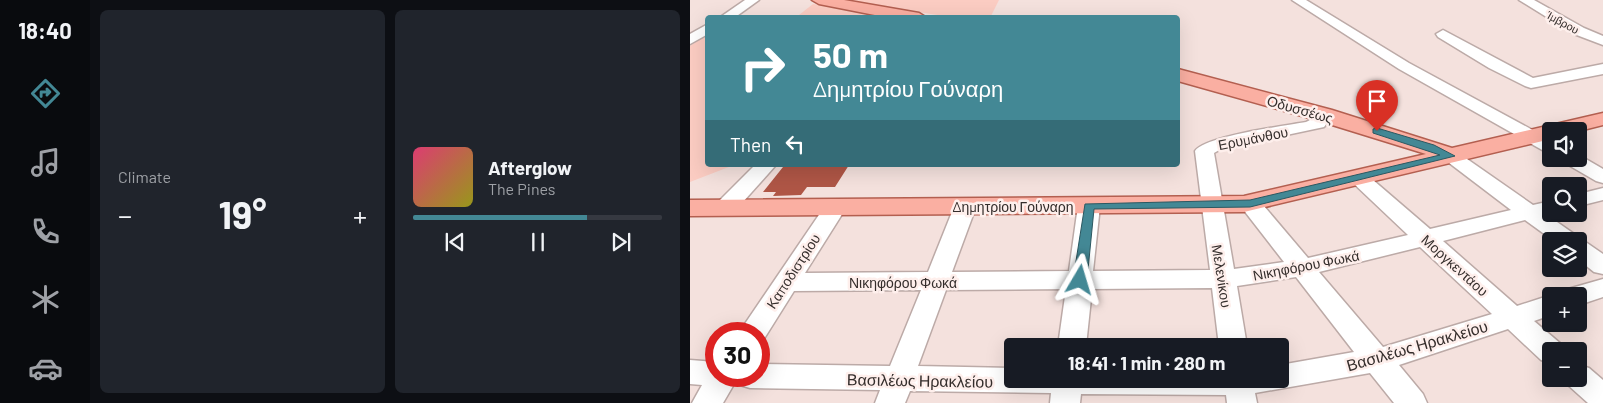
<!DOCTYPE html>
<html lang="en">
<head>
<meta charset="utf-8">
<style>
	body { margin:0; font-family:Barlow,sans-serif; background:#20242c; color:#f1f3f6; height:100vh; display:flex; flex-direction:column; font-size:19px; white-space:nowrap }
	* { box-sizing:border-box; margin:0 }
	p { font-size:16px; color:#9ea1a6 }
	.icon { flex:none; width:28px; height:28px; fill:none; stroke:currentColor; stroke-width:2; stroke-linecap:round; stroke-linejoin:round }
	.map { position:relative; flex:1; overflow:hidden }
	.panel { display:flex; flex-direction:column; gap:10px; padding:10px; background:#0d0f14; width:600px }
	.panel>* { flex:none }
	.guide { position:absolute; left:15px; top:15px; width:475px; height:152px; border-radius:5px; box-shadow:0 5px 20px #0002; background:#438895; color:#fff; overflow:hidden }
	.controls { position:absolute; left:852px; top:122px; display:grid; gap:10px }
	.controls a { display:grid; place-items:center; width:45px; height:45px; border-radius:5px; background:#171b24; box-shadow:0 5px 20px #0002; font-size:25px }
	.speed { position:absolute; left:15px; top:322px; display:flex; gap:10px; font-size:25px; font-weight:700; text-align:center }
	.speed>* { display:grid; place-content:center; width:65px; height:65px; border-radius:50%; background:#171b24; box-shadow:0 5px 20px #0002; line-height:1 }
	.speed .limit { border:8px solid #d22; background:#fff; color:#111 }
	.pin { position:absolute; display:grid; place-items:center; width:42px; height:42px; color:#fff; margin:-51px -21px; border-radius:50% 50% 50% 0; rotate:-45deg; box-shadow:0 0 5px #0007 }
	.pin .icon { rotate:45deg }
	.me { position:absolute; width:55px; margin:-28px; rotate:7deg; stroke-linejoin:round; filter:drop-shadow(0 0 4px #0008) }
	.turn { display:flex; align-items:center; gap:18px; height:105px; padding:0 25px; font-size:22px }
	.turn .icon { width:65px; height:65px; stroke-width:2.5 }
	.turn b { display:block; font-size:35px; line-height:42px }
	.then { display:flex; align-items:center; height:48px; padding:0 25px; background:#0003; gap:10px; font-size:19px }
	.big { font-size:38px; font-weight:700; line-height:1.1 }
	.panel .widget { flex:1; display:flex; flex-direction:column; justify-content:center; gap:8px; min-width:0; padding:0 18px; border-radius:8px; background:#20242c }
	.song { display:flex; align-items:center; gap:15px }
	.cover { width:60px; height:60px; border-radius:8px; background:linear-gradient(135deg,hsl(340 70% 55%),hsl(60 70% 35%)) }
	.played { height:5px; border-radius:2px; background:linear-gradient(90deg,#438895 70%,#363941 70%) }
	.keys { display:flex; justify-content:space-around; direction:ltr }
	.heat { display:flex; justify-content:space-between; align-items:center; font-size:28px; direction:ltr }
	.panel .tiles { flex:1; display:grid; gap:10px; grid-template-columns:repeat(2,1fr) }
	.trip { position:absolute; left:314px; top:338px; width:285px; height:50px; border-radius:5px; background:#171b24; box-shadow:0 5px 20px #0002; font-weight:700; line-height:50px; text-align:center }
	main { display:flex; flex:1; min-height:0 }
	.tab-bar { display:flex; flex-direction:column; width:90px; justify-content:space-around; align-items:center; background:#090b0e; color:#9ea1a6 }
	.tab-bar .icon { width:35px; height:35px }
	.tab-bar .current { color:#438895 }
	.tab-bar b { font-size:22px; color:#f1f3f6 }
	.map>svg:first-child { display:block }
	.green { fill:#fbccc2 }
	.building { fill:#af5646 }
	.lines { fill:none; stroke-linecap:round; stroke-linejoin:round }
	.minor-casing { stroke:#bcaaa7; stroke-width:3 }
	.major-casing { stroke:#b35f50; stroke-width:3 }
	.minor { fill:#fff; fill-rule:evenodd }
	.major { fill:#faafa2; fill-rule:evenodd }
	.route { fill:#438895; stroke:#2c5861 }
	.labels { text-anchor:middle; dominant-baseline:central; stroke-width:5; stroke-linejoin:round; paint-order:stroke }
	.far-street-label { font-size:11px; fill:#352e2c; stroke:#feefec }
	.street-label { font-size:14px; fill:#352e2c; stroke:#feefec }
	.near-street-label { font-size:16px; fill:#352e2c; stroke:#feefec }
</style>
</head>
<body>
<main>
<nav class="tab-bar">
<b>18:40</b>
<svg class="icon current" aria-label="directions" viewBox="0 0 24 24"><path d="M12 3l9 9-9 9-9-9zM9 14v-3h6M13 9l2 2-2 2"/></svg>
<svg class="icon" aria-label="music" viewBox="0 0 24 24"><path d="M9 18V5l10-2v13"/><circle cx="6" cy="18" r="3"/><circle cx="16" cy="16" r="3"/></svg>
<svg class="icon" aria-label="phone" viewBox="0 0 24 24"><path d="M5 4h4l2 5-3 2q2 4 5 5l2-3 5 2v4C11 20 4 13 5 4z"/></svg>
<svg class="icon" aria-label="climate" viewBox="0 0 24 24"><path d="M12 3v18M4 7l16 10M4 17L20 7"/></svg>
<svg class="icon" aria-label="car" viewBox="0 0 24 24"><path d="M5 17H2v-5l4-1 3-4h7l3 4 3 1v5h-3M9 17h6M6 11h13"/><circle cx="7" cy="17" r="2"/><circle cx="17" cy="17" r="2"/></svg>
</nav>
<section class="panel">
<div class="tiles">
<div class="widget"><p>Climate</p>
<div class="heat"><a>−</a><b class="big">19°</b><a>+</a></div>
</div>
<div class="widget">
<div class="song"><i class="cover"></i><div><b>Afterglow</b><p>The Pines</p></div></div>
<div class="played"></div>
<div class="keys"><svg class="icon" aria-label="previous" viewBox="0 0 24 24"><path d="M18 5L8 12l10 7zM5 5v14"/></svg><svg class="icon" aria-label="pause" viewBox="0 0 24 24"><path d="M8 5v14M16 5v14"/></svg><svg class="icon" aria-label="next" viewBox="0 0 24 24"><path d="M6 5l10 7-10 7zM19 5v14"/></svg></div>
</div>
</div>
</section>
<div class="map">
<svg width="913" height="403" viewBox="0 0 913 403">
	<rect width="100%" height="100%" fill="#f4e1dd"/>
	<g class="green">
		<polygon points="152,0 309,0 300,18 260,17"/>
		<polygon points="123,4 202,16 90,18 109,15"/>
		<polygon points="17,34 18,165 44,165 0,182 0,46"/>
	</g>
	<polygon class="building" points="107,165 159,165 145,187 117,187 111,195 83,196 86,192 73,192 93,167"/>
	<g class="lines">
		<g class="minor-casing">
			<g id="minor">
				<polygon points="55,0 69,0 44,18 29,18"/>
				<polygon points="602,0 616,0 719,63 861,140 861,153 854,151 709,69"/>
				<polygon points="829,0 844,0 894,28 913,36 913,45 884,34"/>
				<polygon points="18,24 18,34 0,44 0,34"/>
				<polygon points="753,30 843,78 913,64 913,74 841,88 835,86 799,68 748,37 746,34"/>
				<path d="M634,110L640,111L643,115L634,127L531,149L524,153L544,269L594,262L549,204L552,199L560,198L568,199L618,258L718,235L662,182L659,178L662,174L669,172L676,174L740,229L821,210L750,156L753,152H767L843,205L861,201V213L857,215L887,236L890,241L897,243L913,254V274L904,272L889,260V241H864L835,220L753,241L827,306L861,295L864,296H861V315L844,321L871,344L875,351H861V363L851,360L818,329L709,365L733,394L737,403H704L680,373L565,393L567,403H537L536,395L391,394L390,403H360L361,393L220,391L215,403H185L190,390L60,388L50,385L47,379L33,403H2L12,385L0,384V360L26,362V376H69V364L200,366L231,290L104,291L72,342H69V334H48L137,203L145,201L153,203L156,208L115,273L238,272L264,207L267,202L275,200L283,202L286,207L262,272L379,271L388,206L391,201L399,199L407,201L410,206L403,271L520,270L505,151C515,136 594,126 616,122C624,119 626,112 634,110ZM730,247L802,314L693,347L629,272ZM606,277L664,352L590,365V379H322V368L228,366L256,290L376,289L368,346H396L402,289L522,288L529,346H557L547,286Z"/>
				<polygon points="889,155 913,169 913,183 906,181 875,163 872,159 889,159"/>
				<polygon points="65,165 86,165 43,213 35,215 27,213 24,208 27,203"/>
				<polygon points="913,188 913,200 889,206 889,194"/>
				<polygon points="913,279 913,297 889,305 889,296 874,296 878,289"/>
				<polygon points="889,365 899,368 913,380 913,403 898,403 879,386 875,379 889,379"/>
			</g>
		</g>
		<g class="major-casing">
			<g id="major">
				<polygon points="122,0 154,0 229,13 237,18 200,18 129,4"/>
				<polygon points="488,69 642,110 762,148 913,113 913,125 889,131 861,131 861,139 554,212 0,216 0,200 554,196 736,154 626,120 488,81"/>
			</g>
		</g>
		<use href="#minor" class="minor"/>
		<use href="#major" class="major"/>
	</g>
	<polygon class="route" points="687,128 744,145 765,156 560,207 404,209 397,280 390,285 383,280 395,204 560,200 750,155 683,133 683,129"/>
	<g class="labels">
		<g class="far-street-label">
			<text transform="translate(873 22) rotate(29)">Ίμβρου</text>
		</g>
		<g class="street-label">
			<text transform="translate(610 109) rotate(16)">Οδυσσέως</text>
			<text transform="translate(563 138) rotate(-11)">Ερυμάνθου</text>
			<text x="323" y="206">Δημητρίου Γούναρη</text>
			<text transform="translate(616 265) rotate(-11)">Νικηφόρου Φωκά</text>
			<text transform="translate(765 265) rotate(42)">Μοργκεντάου</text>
			<text transform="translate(103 271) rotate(-57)">Καποδιστρίου</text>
			<text transform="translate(532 276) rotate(81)">Μελενίκου</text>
			<text x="213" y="282">Νικηφόρου Φωκά</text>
		</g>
		<g class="near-street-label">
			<text transform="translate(727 345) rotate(-16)">Βασιλέως Ηρακλείου</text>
			<text transform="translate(230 380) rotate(1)">Βασιλέως Ηρακλείου</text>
		</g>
	</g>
</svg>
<div class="controls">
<a><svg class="icon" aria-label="sound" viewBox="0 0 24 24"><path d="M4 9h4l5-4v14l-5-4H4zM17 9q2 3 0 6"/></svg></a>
<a><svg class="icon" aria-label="search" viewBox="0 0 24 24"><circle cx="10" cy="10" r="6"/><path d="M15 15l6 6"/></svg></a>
<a><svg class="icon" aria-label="layers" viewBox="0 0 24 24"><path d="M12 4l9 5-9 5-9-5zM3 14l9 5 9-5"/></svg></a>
<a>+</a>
<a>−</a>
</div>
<div class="speed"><div class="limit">30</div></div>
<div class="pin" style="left:687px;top:131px;background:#d93025"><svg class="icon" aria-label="arrive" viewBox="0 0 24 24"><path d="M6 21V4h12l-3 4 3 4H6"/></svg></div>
<svg class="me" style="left:390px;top:280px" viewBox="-20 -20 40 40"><path d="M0-17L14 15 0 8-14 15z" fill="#438895" stroke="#fff" stroke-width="4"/></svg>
<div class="trip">18:41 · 1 min · 280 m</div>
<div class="guide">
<div class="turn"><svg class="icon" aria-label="right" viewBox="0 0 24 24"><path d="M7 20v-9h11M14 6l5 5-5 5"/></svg><div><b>50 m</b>Δημητρίου Γούναρη</div></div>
<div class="then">Then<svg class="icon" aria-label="left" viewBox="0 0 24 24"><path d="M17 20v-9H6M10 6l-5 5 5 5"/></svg></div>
</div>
</div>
</main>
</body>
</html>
